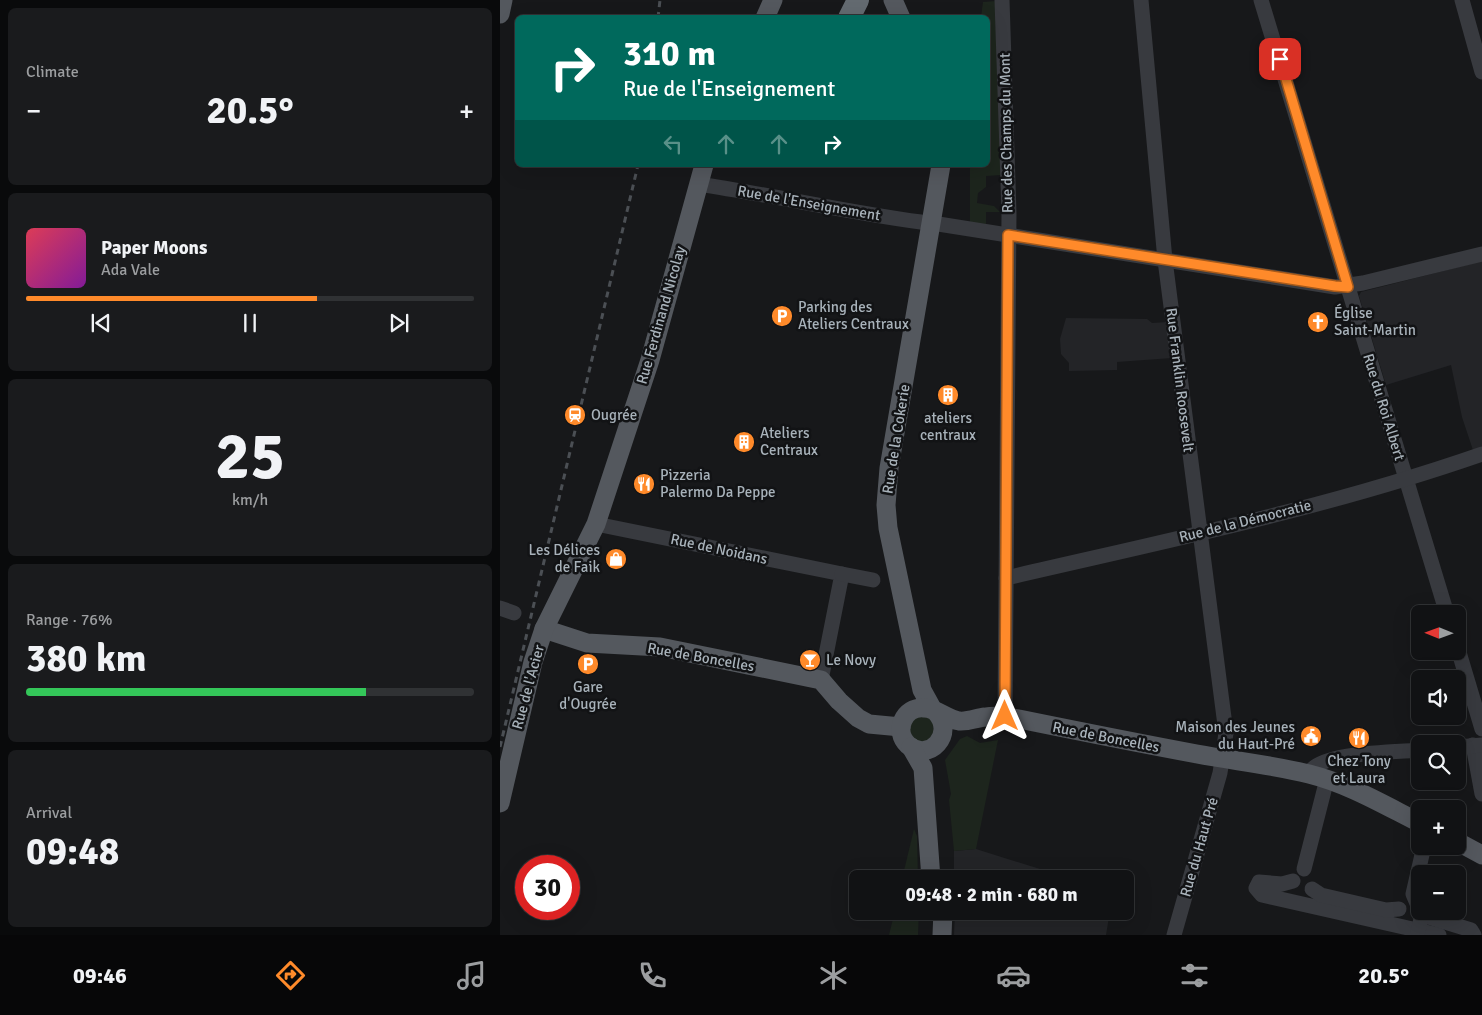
<!DOCTYPE html>
<html lang="en">
<head>
<meta charset="utf-8">
<style>
	body { margin:0; font-family:Signika,sans-serif; background:#1a1b1d; color:#f1f3f6; height:100vh; display:flex; flex-direction:column; font-size:19px; white-space:nowrap }
	* { box-sizing:border-box; margin:0 }
	p { font-size:16px; color:#9c9ea0 }
	.icon { flex:none; width:28px; height:28px; fill:none; stroke:currentColor; stroke-width:2; stroke-linecap:round; stroke-linejoin:round }
	.map { position:relative; flex:1; overflow:hidden }
	.panel { display:flex; flex-direction:column; gap:8px; padding:8px; background:#090a0b; width:500px }
	.panel>* { flex:none }
	.banner { position:absolute; left:15px; top:15px; width:475px; height:152px; border-radius:8px; box-shadow:0 5px 20px #0002,0 0 0 1px #303234; background:#00695c; color:#fff; overflow:hidden }
	.needle { width:32px; rotate:271deg }
	.buttons { position:absolute; left:911px; top:605px; display:grid; gap:10px }
	.buttons a { display:grid; place-items:center; width:55px; height:55px; border-radius:8px; background:#111214; box-shadow:0 5px 20px #0002,0 0 0 1px #303234; font-size:25px }
	.speed { position:absolute; left:15px; top:855px; display:flex; gap:10px; font-size:25px; font-weight:700; text-align:center }
	.speed>* { display:grid; place-content:center; width:65px; height:65px; border-radius:50%; background:#111214; box-shadow:0 5px 20px #0002,0 0 0 1px #303234; line-height:1 }
	.speed .limit { border:8px solid #d22; background:#fff; color:#111 }
	.pin { position:absolute; display:grid; place-items:center; width:42px; height:42px; color:#fff; margin:-21px; border-radius:10px; box-shadow:0 2px 8px #0006 }
	.me { position:absolute; width:55px; margin:-28px; rotate:0deg; stroke-linejoin:round; filter:drop-shadow(0 0 4px #0008) }
	.turn { display:flex; align-items:center; gap:18px; height:105px; padding:0 25px; font-size:22px }
	.turn .icon { width:65px; height:65px; stroke-width:2.5 }
	.turn b { display:block; font-size:35px; line-height:42px }
	.lanes { display:flex; align-items:center; height:48px; padding:0 25px; background:#0003; justify-content:center; gap:25px; direction:ltr }
	.lanes .off { opacity:.35 }
	.big { font-size:38px; font-weight:700; line-height:1.1 }
	.panel .card { flex:1; display:flex; flex-direction:column; justify-content:center; gap:8px; min-width:0; padding:0 18px; border-radius:8px; background:#1a1b1d }
	.panel .dial { align-items:center; gap:0 }
	.dial b { font-size:65px; line-height:1 }
	.song { display:flex; align-items:center; gap:15px }
	.cover { width:60px; height:60px; border-radius:8px; background:linear-gradient(135deg,hsl(350 70% 55%),hsl(290 70% 35%)) }
	.played { height:5px; border-radius:2px; background:linear-gradient(90deg,#ff8a2a 65%,#303234 65%) }
	.keys { display:flex; justify-content:space-around; direction:ltr }
	.heat { display:flex; justify-content:space-between; align-items:center; font-size:28px; direction:ltr }
	.charge { height:8px; border-radius:4px; background:linear-gradient(90deg,#34c759 76%,#303234 0) }
	.trip { position:absolute; left:349px; top:870px; width:285px; height:50px; border-radius:8px; background:#111214; box-shadow:0 5px 20px #0002,0 0 0 1px #303234; font-weight:700; line-height:50px; text-align:center }
	.tab-bar { display:flex; height:80px; justify-content:space-around; align-items:center; background:#070708; color:#9c9ea0 }
	.tab-bar .icon { width:35px; height:35px }
	.tab-bar .on { color:#ff8a2a }
	.tab-bar b { font-size:22px; color:#f1f3f6 }
	main { display:flex; flex:1; min-height:0 }
	.map>svg:first-child { display:block }
	.built { fill:#232427 }
	.green { fill:#1d251d }
	.lines { fill:none; stroke-linecap:round; stroke-linejoin:round }
	.minor { stroke:#383a3f; stroke-width:15 }
	.major { stroke:#54585e; stroke-width:19 }
	.highway { stroke:#636a70; stroke-width:22 }
	.rail { stroke:#4b4f54; stroke-width:3; stroke-dasharray:6 5; stroke-linecap:butt }
	.route-casing { stroke:#a65a1b; stroke-width:12 }
	.route { stroke:#ff8a2a; stroke-width:9 }
	.labels { text-anchor:middle; dominant-baseline:central; stroke-width:5; stroke-linejoin:round; paint-order:stroke }
	.street-label { font-size:15px; fill:#a8b2ba; stroke:#121315 }
	.poi-label { font-size:15px; fill:#a8b2ba; stroke:#121315; text-anchor:start }
</style>
</head>
<body>
<main>
<section class="panel">
<div class="card"><p>Climate</p>
<div class="heat"><a>−</a><b class="big">20.5°</b><a>+</a></div>
</div>
<div class="card">
<div class="song"><i class="cover"></i><div><b>Paper Moons</b><p>Ada Vale</p></div></div>
<div class="played"></div>
<div class="keys"><svg class="icon" aria-label="previous" viewBox="0 0 24 24"><path d="M18 5L8 12l10 7zM5 5v14"/></svg><svg class="icon" aria-label="pause" viewBox="0 0 24 24"><path d="M8 5v14M16 5v14"/></svg><svg class="icon" aria-label="next" viewBox="0 0 24 24"><path d="M6 5l10 7-10 7zM19 5v14"/></svg></div>
</div>
<div class="card dial"><b>25</b><p>km/h</p></div>
<div class="card"><p>Range · 76%</p><b class="big">380 km</b><div class="charge"></div></div>
<div class="card"><p>Arrival</p><b class="big">09:48</b></div>
</section>
<div class="map">
<svg width="982" height="935" viewBox="0 0 982 935">
	<rect width="100%" height="100%" fill="#17181a"/>
	<g class="built">
		<polygon points="982,261 982,447 973,450 962,417 951,365 886,385 859,296 861,292"/>
		<polygon points="566,318 647,319 652,323 668,322 672,358 617,362 617,370 569,371 569,363 561,354 560,339"/>
		<polygon points="476,849 572,879 454,879 454,851"/>
		<polygon points="455,911 610,911 606,935 454,935"/>
	</g>
	<g class="green">
		<polygon points="496,1 501,175 486,176 486,187 478,193 477,203 494,206 500,212 486,212 486,224 470,223 470,165 488,165 488,18 481,17 483,2"/>
		<polygon points="420,714 433,719 434,737 421,743 410,736 409,723"/>
		<polygon points="467,736 480,743 498,740 476,849 454,851 449,800 451,794 445,760 460,739"/>
		<polygon points="414,829 417,836 418,879 402,879"/>
		<polygon points="395,911 419,911 418,935 389,935"/>
	</g>
	<g class="lines">
		<g class="minor">
			<polyline points="502,0 509,213 505,716"/>
			<polyline points="641,0 665,260 726,733 720,773 674,935"/>
			<polyline points="761,0 947,614"/>
			<polyline points="962,0 982,72"/>
			<path d="M198,184C272,195 346,212 421,222"/>
			<polyline points="432,223 835,287 863,283 982,254"/>
			<polyline points="96,524 342,574 321,680"/>
			<polyline points="342,574 373,580"/>
			<path d="M506,578C665,541 827,508 982,454"/>
			<polyline points="0,608 14,613"/>
			<polyline points="958,649 982,729"/>
			<polyline points="973,745 982,794"/>
			<polyline points="958,747 982,745"/>
			<path d="M809,774C816,752 899,752 920,750"/>
			<polyline points="804,869 827,779"/>
			<polyline points="793,881 782,884 759,882 756,888 762,895 939,935"/>
			<polyline points="812,889 821,895 886,910 899,909"/>
			<polyline points="922,915 971,930 974,935"/>
			<polyline points="918,931 922,915 913,894 924,846"/>
		</g>
		<g class="major">
			<polyline points="393,0 401,18"/>
			<polyline points="0,14 3,0"/>
			<polyline points="265,18 273,0"/>
			<polyline points="44,629 87,643 160,647 321,680 339,701 358,718 369,724 401,727"/>
			<polyline points="433,710 422,690 388,528 386,505 389,468 441,165"/>
			<path d="M436,712C456,734 429,763 408,745C393,731 404,706 424,708C436,708 447,719 459,721C467,722 477,718 485,717C497,715 507,717 519,719C578,731 638,743 697,754C735,761 773,765 809,774C849,784 884,805 920,823"/>
			<polyline points="411,747 423,768 431,879"/>
			<polyline points="0,803 33,662 44,629 96,524 150,360 204,165"/>
			<polyline points="958,842 982,855"/>
			<polyline points="442,935 443,911"/>
		</g>
		<polyline class="highway" points="349,18 358,0"/>
		<g class="rail">
			<polyline points="158,18 160,0"/>
			<polyline points="0,747 138,165"/>
		</g>
	</g>
	<g class="lines">
		<g class="route-casing">
			<polyline id="route" points="505,716 508,235 835,286 848,287 780,59"/>
		</g>
		<use href="#route" class="route"/>
	</g>
	<defs>
		<g id="parking-disc" transform="scale(1.125)"><circle r="9.5" fill="#ff8a2a" stroke="#121315"/><path d="M-3.5-5.5H1a3.5 3.5 0 0 1 0 7H-1V5.5H-3.5ZM-1-3.4V-.6H.8a1.4 1.4 0 0 0 0-2.8Z" fill="#fff"/></g>
		<g id="church-disc" transform="scale(1.125)"><circle r="9.5" fill="#ff8a2a" stroke="#121315"/><path d="M-1.2-6h2.4v3.5h3.3v2.4h-3.3V6h-2.4V-.1h-3.3v-2.4h3.3Z" fill="#fff"/></g>
		<g id="building-disc" transform="scale(1.125)"><circle r="9.5" fill="#ff8a2a" stroke="#121315"/><path d="M-4-6H4V6H1V3H-1V6H-4ZM-2.5-4.3h1.7v1.8h-1.7ZM.8-4.3h1.7v1.8H.8ZM-2.5-1h1.7V.8h-1.7ZM.8-1h1.7V.8H.8Z" fill="#fff"/></g>
		<g id="station-disc" transform="scale(1.125)"><circle r="9.5" fill="#ff8a2a" stroke="#121315"/><path d="M-3-6H3Q5-6 5-4V2Q5 4 3 4L4.5 6H3L1.5 4h-3L-3 6H-4.5L-3 4Q-5 4-5 2V-4Q-5-6-3-6ZM-3.5-4v3h7v-3ZM-3.5 1v1.5H-2V1ZM2 1v1.5H3.5V1Z" fill="#fff"/></g>
		<g id="restaurant-disc" transform="scale(1.125)"><circle r="9.5" fill="#ff8a2a" stroke="#121315"/><path d="M-5-6h1v4h1v-4h1v4h1v-4h1v5L-1.5 .5V6h-2V.5L-5-1ZM5-6V6H3V1.5H1.5Q1.5-4 5-6Z" fill="#fff"/></g>
		<g id="shop-disc" transform="scale(1.125)"><circle r="9.5" fill="#ff8a2a" stroke="#121315"/><path d="M-5-2.5h2.3a2.7 3.5 0 0 1 5.4 0H5L5.5 6h-11ZM-1.5-2.5h3a1.5 2.3 0 0 0-3 0Z" fill="#fff"/></g>
		<g id="bar-disc" transform="scale(1.125)"><circle r="9.5" fill="#ff8a2a" stroke="#121315"/><path d="M-6-5H6L.8 .8V4.5H3.5V6h-7V4.5H-.8V.8Z" fill="#fff"/></g>
		<g id="civic-disc" transform="scale(1.125)"><circle r="9.5" fill="#ff8a2a" stroke="#121315"/><path d="M-.6-6.5H3V-4.5H.6V-3L4-1V1h2V6H-6V1h2V-1L-.6-3ZM-1.2 2.5V6h2.4V2.5Z" fill="#fff"/></g>
	</defs>
	<g fill-rule="evenodd">
		<use href="#parking-disc" x="282" y="316"/>
		<use href="#church-disc" x="818" y="322"/>
		<use href="#building-disc" x="448" y="395"/>
		<use href="#station-disc" x="75" y="415"/>
		<use href="#building-disc" x="244" y="442"/>
		<use href="#restaurant-disc" x="144" y="484"/>
		<use href="#shop-disc" x="116" y="559"/>
		<use href="#bar-disc" x="310" y="660"/>
		<use href="#parking-disc" x="88" y="664"/>
		<use href="#civic-disc" x="811" y="736"/>
		<use href="#restaurant-disc" x="859" y="738"/>
	</g>
	<g class="labels">
		<g class="street-label">
			<text transform="translate(506 133) rotate(-91)">Rue des Champs du Mont</text>
			<text transform="translate(309 203) rotate(10)">Rue de l'Enseignement</text>
			<text transform="translate(161 315) rotate(-74)">Rue Ferdinand Nicolay</text>
			<text transform="translate(680 380) rotate(83)">Rue Franklin Roosevelt</text>
			<text transform="translate(884 407) rotate(73)">Rue du Roi Albert</text>
			<text transform="translate(396 439) rotate(-81)">Rue de la Cokerie</text>
			<text transform="translate(745 521) rotate(-14)">Rue de la Démocratie</text>
			<text transform="translate(219 549) rotate(12)">Rue de Noidans</text>
			<text transform="translate(201 657) rotate(10)">Rue de Boncelles</text>
			<text transform="translate(28 687) rotate(-75)">Rue de l'Acier</text>
			<text transform="translate(606 737) rotate(11)">Rue de Boncelles</text>
			<text transform="translate(699 847) rotate(-74)">Rue du Haut Pré</text>
		</g>
		<g class="poi-label">
			<text x="298" y="307">Parking des<tspan x="298" dy="17">Ateliers Centraux</tspan></text>
			<text x="834" y="313">Église<tspan x="834" dy="17">Saint-Martin</tspan></text>
			<text x="91" y="415">Ougrée</text>
			<text x="448" y="418" text-anchor="middle">ateliers<tspan x="448" dy="17">centraux</tspan></text>
			<text x="260" y="433">Ateliers<tspan x="260" dy="17">Centraux</tspan></text>
			<text x="160" y="475">Pizzeria<tspan x="160" dy="17">Palermo Da Peppe</tspan></text>
			<text x="100" y="550" text-anchor="end">Les Délices<tspan x="100" dy="17">de Faik</tspan></text>
			<text x="326" y="660">Le Novy</text>
			<text x="88" y="687" text-anchor="middle">Gare<tspan x="88" dy="17">d'Ougrée</tspan></text>
			<text x="795" y="727" text-anchor="end">Maison des Jeunes<tspan x="795" dy="17">du Haut-Pré</tspan></text>
			<text x="859" y="761" text-anchor="middle">Chez Tony<tspan x="859" dy="17">et Laura</tspan></text>
		</g>
	</g>
</svg>
<div class="buttons">
<a><svg class="needle" viewBox="-14 -14 28 28"><path d="M0-13l5 13h-10z" fill="#e53935"/><path d="M0 13l5-13h-10z" fill="#9c9ea0"/></svg></a>
<a><svg class="icon" aria-label="sound" viewBox="0 0 24 24"><path d="M4 9h4l5-4v14l-5-4H4zM17 9q2 3 0 6"/></svg></a>
<a><svg class="icon" aria-label="search" viewBox="0 0 24 24"><circle cx="10" cy="10" r="6"/><path d="M15 15l6 6"/></svg></a>
<a>+</a>
<a>−</a>
</div>
<div class="speed"><div class="limit">30</div></div>
<div class="pin" style="left:780px;top:59px;background:#d93025"><svg class="icon" aria-label="arrive" viewBox="0 0 24 24"><path d="M6 21V4h12l-3 4 3 4H6"/></svg></div>
<svg class="me" style="left:505px;top:716px" viewBox="-20 -20 40 40"><path d="M0-17L14 15 0 8-14 15z" fill="#ff8a2a" stroke="#fff" stroke-width="4"/></svg>
<div class="trip">09:48 · 2 min · 680 m</div>
<div class="banner">
<div class="turn"><svg class="icon" aria-label="right" viewBox="0 0 24 24"><path d="M7 20v-9h11M14 6l5 5-5 5"/></svg><div><b>310 m</b>Rue de l'Enseignement</div></div>
<div class="lanes"><svg class="icon off" aria-label="left" viewBox="0 0 24 24"><path d="M17 20v-9H6M10 6l-5 5 5 5"/></svg><svg class="icon off" aria-label="ahead" viewBox="0 0 24 24"><path d="M12 20V5M6 11l6-6 6 6"/></svg><svg class="icon off" aria-label="ahead" viewBox="0 0 24 24"><path d="M12 20V5M6 11l6-6 6 6"/></svg><svg class="icon" aria-label="right" viewBox="0 0 24 24"><path d="M7 20v-9h11M14 6l5 5-5 5"/></svg></div>
</div>
</div>
</main>
<nav class="tab-bar">
<b>09:46</b>
<svg class="icon on" aria-label="directions" viewBox="0 0 24 24"><path d="M12 3l9 9-9 9-9-9zM9 14v-3h6M13 9l2 2-2 2"/></svg>
<svg class="icon" aria-label="music" viewBox="0 0 24 24"><path d="M9 18V5l10-2v13"/><circle cx="6" cy="18" r="3"/><circle cx="16" cy="16" r="3"/></svg>
<svg class="icon" aria-label="phone" viewBox="0 0 24 24"><path d="M5 4h4l2 5-3 2q2 4 5 5l2-3 5 2v4C11 20 4 13 5 4z"/></svg>
<svg class="icon" aria-label="climate" viewBox="0 0 24 24"><path d="M12 3v18M4 7l16 10M4 17L20 7"/></svg>
<svg class="icon" aria-label="car" viewBox="0 0 24 24"><path d="M5 17H2v-5l4-1 3-4h7l3 4 3 1v5h-3M9 17h6M6 11h13"/><circle cx="7" cy="17" r="2"/><circle cx="17" cy="17" r="2"/></svg>
<svg class="icon" aria-label="filters" viewBox="0 0 24 24"><path d="M4 7h16M4 17h16"/><circle cx="9" cy="7" r="2"/><circle cx="15" cy="17" r="2"/></svg>
<b>20.5°</b>
</nav>
</body>
</html>
